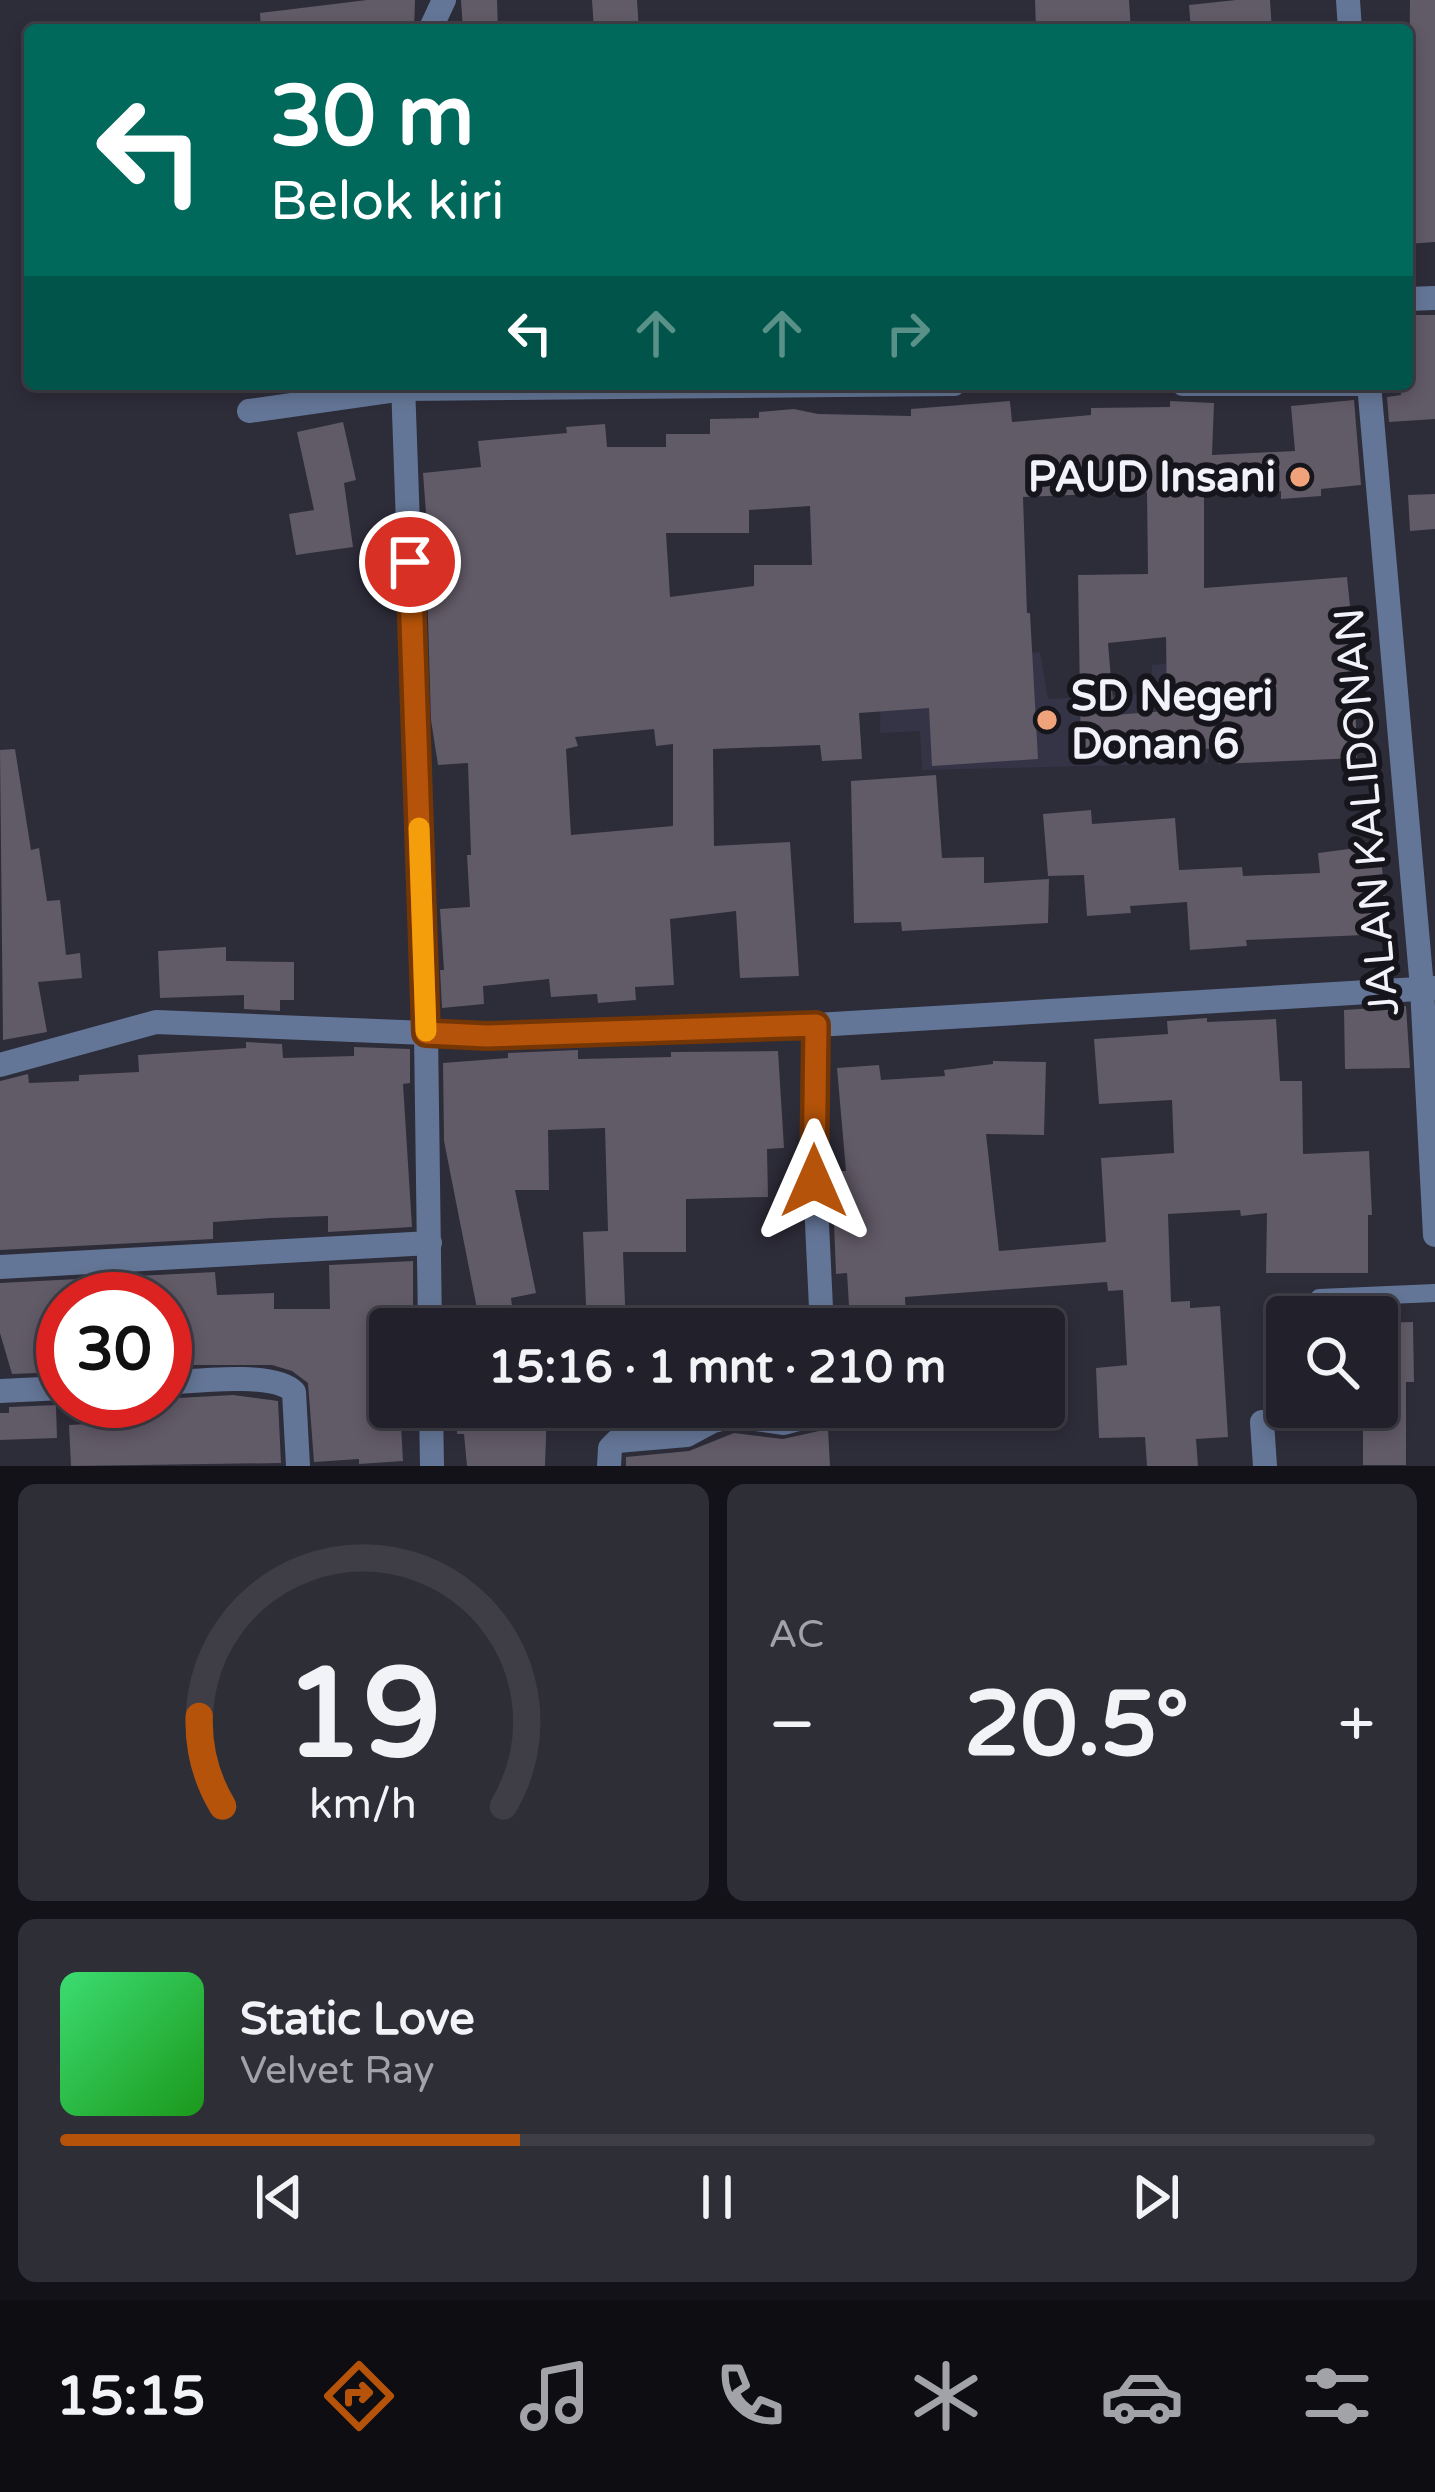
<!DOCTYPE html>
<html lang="id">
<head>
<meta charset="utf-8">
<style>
	body { margin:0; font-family:"Varela Round",sans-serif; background:#2e2e37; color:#f1f3f6; height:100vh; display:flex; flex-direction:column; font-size:45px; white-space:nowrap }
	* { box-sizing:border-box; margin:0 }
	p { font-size:39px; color:#a2a3a9 }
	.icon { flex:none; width:66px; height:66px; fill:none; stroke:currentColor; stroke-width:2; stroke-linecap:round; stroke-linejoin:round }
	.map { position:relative; height:1466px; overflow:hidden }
	.details { display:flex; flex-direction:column; gap:18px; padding:18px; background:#131218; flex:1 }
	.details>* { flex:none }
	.hud { position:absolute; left:24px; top:24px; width:1389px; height:366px; border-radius:12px; box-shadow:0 6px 18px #0003,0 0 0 3px #3f3e47; background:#00695c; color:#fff; overflow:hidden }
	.fabs { position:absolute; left:1266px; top:1296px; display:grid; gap:24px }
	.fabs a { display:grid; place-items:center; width:132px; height:132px; border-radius:12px; background:#22212b; box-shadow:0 6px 18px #0003,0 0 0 3px #3f3e47; font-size:60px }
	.speed { position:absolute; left:36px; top:1272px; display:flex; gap:24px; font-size:60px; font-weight:700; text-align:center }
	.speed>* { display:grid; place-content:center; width:156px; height:156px; border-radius:50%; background:#22212b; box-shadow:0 6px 18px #0003,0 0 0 3px #3f3e47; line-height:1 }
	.speed .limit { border:18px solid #d22; background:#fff; color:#111 }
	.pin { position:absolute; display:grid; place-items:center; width:102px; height:102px; color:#fff; margin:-51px; border:6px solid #fff; border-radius:50%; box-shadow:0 3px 12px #0007 }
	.me { position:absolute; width:132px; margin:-66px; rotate:0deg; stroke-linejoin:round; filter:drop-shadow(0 0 9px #0008) }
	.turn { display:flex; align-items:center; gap:42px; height:252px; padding:0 48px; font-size:54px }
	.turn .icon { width:156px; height:156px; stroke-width:2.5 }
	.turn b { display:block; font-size:84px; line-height:102px }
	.lanes { display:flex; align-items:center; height:114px; padding:0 48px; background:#0003; justify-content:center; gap:60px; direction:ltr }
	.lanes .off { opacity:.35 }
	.big { font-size:90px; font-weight:800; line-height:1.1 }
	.details .widget { flex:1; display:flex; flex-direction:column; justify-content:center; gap:18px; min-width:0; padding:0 42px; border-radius:18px; background:#2e2e37 }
	.details .dial { align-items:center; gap:0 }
	.dial svg { height:312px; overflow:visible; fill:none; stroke:#3f3e47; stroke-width:7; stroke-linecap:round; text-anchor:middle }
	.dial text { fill:#f1f3f6; stroke:none }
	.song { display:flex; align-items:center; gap:36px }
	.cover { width:144px; height:144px; border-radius:18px; background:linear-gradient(135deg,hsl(140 70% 55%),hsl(120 70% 35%)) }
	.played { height:12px; border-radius:6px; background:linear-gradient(90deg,#b45309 35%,#3f3e47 35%) }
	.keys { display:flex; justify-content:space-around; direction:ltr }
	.heat { display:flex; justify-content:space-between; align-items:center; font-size:66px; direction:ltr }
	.details .tiles { flex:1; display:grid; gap:18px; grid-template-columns:1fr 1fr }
	.widget:last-child { grid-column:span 2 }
	.trip { position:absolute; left:369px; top:1308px; width:696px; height:120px; border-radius:12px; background:#22212b; box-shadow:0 6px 18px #0003,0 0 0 3px #3f3e47; font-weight:800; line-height:120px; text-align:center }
	.tabs { display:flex; height:192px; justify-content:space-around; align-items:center; background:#0e0d11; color:#a2a3a9 }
	.tabs .icon { width:84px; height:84px }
	.tabs .on { color:#b45309 }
	.tabs b { font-size:54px; color:#f1f3f6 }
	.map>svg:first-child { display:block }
	.built { fill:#353447 }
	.building { fill:#615a67; fill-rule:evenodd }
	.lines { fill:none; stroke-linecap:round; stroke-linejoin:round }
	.lane { stroke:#647697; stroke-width:18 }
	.street { stroke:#647697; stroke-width:24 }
	.route-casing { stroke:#753606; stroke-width:30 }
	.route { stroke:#b45309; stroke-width:21 }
	.slow { stroke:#f59e0b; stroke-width:21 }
	.poi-dot { fill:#f0a27a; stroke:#16151b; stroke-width:4.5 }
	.labels { text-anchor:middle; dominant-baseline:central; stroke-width:12; stroke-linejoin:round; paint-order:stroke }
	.poi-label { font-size:42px; font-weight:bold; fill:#f2f2fa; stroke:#16151b; text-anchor:end }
	.street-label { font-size:42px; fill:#f2f2fa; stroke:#16151b }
</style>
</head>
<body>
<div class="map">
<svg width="1435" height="1466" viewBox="0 0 1435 1466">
	<rect width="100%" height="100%" fill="#2d2c39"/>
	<polygon class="built" points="1040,652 1048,699 1151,693 1152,665 1215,659 1208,763 922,770 920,731 880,733 881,663"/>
	<g class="building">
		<polygon points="367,0 415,0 414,30 261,30 260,13"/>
		<polygon points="461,0 497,0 498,30 463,30"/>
		<polygon points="592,0 637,0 639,30 594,30"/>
		<polygon points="1035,0 1129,0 1131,30 1036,30"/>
		<polygon points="1236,0 1270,0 1272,30 1191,30 1189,5"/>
		<polygon points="1410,0 1435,0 1435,242 1407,244"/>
		<polygon points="1407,315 1435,315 1435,419 1389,422 1387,397 1401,395 1400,384 1407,384"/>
		<path d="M1354,400L1361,485L1321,489V496L1281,499V491L1204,493V588L1347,577L1353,635L1357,758L1219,764V748L1081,757L1078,575L1148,574L1147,492L1023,497L1027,613H1030L1038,759L932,766L929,708L859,713L862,759L822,761L820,745L713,749L714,846L790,842L799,976L740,978L736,911L670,919L674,985L635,987L636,1000L598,1003L597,994L551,997L549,979L483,986L484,1004L442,1008L440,970H444L440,909L470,907L467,855H471L468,763L438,765L431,720L426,552H429L423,473L481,467L478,441L567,433L566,427L605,424L607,447H666V434H710V419L759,418V412L794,409L818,414L911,416V409L1010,401L1012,422L1091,415V408L1170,407V401L1214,403L1212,455L1295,451L1291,406ZM810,506L812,565H754V586L670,597L666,533H749V510ZM1166,637L1167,711L1114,715L1108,643ZM654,729L656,746L673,744V826L571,835L566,749L578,746L575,737Z"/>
		<polygon points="343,422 356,480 344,483 353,547 296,555 289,514 314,510 297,432"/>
		<polygon points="1435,494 1435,529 1410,531 1408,495"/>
		<polygon points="15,749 31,850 39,848 47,901 60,900 66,955 80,953 82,978 38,982 47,1032 3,1040 0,750"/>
		<polygon points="936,775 942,858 984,857 984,883 1049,879 1048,923 902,931 901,922 854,923 851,781"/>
		<polygon points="1091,810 1092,824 1175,818 1179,870 1242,867 1243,876 1320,873 1318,853 1380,845 1388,934 1246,940 1247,946 1190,950 1187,902 1130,906 1131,913 1087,916 1084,875 1048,876 1043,814"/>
		<polygon points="226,947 226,961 294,962 294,1000 280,1000 280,1011 244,1009 244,995 160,998 158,951"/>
		<polygon points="1406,1006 1410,1068 1345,1069 1344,1010"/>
		<polygon points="1207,1018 1207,1022 1276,1019 1280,1081 1302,1081 1303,1154 1369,1151 1372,1215 1368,1215 1368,1273 1266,1273 1267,1213 1241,1216 1240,1210 1168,1214 1171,1302 1190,1301 1190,1308 1220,1306 1228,1437 1196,1439 1198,1466 1147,1466 1145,1437 1099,1438 1096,1368 1127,1365 1123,1290 1108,1291 1107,1282 905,1297 906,1318 850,1322 847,1273 836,1274 832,1171 846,1171 837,1068 879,1065 881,1080 945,1076 944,1070 993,1064 993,1061 1046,1062 1044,1135 986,1134 999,1251 1106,1242 1101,1158 1174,1153 1172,1100 1099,1104 1094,1039 1168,1034 1167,1021"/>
		<polygon points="246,1042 282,1044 283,1058 354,1056 354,1047 410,1049 410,1083 403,1084 412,1227 328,1232 328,1216 271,1218 213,1222 213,1239 0,1250 0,1081 28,1074 29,1083 79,1081 79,1075 139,1072 138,1055 246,1048"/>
		<polygon points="578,1050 578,1059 671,1057 671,1052 778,1051 784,1148 767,1149 768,1197 686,1199 686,1252 623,1252 626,1329 587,1329 583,1232 608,1231 605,1128 548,1130 549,1190 515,1190 536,1293 511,1298 515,1329 481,1329 444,1141 443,1063 508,1058 508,1053"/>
		<polygon points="413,1261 413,1329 369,1329 373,1389 390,1389 390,1407 400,1407 403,1461 359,1464 359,1459 314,1462 308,1383 292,1371 272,1365 181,1365 176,1304 171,1304 171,1299 63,1299 63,1372 12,1374 0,1333 0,1283 215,1272 217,1295 274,1293 274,1309 330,1309 329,1265"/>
		<polygon points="1413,1322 1414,1382 1406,1382 1406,1465 1363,1465 1363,1407 1377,1407 1377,1323"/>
		<polygon points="233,1395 278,1401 281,1463 71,1466 69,1425 126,1422 123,1401"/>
		<polygon points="56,1405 57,1438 0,1440 0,1413 9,1413 9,1407"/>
		<polygon points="456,1407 547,1407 545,1466 467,1466 464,1434 457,1434"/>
		<polygon points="610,1407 704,1407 682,1419 612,1426"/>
		<polygon points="828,1429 830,1466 626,1466 626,1457 689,1451 734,1433 783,1439"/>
	</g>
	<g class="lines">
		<polyline class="lane" points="1319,1298 1435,1293"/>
		<g class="street">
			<polyline points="1348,0 1350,30"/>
			<polyline points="430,30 444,0"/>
			<polyline points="1407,299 1435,298"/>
			<polyline points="1183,384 1366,384"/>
			<polyline points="1369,384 1422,988 1435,1235"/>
			<polyline points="249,411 403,389 954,384"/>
			<polyline points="816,1025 815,1181 822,1329"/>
			<polyline points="0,1065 156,1022 426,1033 403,384"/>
			<polyline points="0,1267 430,1243"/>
			<polyline points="430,1329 426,1033 487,1037 816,1025 1435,988"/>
			<path d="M165,1383C195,1381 274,1371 294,1392L298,1466"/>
			<polyline points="0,1391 63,1388"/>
			<polyline points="431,1407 432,1466"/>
			<polyline points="1262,1422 1265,1466"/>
			<polyline points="609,1466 610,1448 617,1441 687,1435 713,1421 733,1416 784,1423 825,1412 828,1407"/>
		</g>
	</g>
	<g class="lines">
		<g class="route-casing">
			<polyline id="route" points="410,562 426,1033 487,1036 816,1025 814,1181"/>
		</g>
		<use href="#route" class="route"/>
		<polyline class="slow" points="419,828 426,1031"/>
	</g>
	<g class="poi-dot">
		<circle cx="1300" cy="477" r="12"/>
		<circle cx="1047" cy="720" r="12"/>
	</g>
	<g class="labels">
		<g class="poi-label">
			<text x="1276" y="477">PAUD Insani</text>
			<text x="1071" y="696" text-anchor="start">SD Negeri<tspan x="1071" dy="48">Donan 6</tspan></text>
		</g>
		<g class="street-label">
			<text transform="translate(1367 812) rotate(-95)">JALAN KALIDONAN</text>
		</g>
	</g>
</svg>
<div class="fabs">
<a><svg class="icon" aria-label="search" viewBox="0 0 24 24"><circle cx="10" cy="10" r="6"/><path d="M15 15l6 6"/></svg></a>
</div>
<div class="speed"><div class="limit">30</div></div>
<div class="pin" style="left:410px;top:562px;background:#d93025"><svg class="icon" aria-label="arrive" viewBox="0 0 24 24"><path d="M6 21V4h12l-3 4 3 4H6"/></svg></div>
<svg class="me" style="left:814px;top:1181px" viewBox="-20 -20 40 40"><path d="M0-17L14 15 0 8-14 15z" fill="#b45309" stroke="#fff" stroke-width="4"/></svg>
<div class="trip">15:16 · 1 mnt · 210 m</div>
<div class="hud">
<div class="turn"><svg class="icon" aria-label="left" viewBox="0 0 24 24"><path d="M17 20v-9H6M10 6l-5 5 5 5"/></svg><div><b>30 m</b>Belok kiri</div></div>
<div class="lanes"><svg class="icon" aria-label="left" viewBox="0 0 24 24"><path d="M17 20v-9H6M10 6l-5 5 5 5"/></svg><svg class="icon off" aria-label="ahead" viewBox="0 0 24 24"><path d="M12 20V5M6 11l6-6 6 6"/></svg><svg class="icon off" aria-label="ahead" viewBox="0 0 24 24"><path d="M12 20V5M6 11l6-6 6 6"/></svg><svg class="icon off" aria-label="right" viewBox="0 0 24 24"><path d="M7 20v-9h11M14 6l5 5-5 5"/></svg></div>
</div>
</div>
<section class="details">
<div class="tiles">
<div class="widget dial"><svg viewBox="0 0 100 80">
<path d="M14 69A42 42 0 1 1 86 69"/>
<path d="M14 69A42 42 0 0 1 8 46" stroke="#b45309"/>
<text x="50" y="56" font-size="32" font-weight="700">19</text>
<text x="50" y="72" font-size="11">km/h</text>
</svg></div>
<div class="widget"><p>AC</p>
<div class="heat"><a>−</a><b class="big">20.5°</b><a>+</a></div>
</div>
<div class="widget">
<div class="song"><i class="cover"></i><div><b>Static Love</b><p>Velvet Ray</p></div></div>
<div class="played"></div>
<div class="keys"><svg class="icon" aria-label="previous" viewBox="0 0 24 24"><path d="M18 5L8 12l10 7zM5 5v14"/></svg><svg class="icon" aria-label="pause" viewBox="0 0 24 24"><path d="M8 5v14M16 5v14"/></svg><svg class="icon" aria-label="next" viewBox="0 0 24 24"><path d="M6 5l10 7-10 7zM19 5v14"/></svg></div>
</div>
</div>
</section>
<nav class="tabs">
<b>15:15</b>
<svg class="icon on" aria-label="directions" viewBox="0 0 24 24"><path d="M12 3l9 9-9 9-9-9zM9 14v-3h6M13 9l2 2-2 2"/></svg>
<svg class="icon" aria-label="music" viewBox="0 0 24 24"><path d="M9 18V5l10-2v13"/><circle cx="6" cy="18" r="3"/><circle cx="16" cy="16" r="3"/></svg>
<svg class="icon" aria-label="phone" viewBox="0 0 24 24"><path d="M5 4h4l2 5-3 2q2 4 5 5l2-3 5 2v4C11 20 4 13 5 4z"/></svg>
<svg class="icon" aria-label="climate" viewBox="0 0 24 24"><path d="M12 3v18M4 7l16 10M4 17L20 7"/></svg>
<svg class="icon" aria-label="car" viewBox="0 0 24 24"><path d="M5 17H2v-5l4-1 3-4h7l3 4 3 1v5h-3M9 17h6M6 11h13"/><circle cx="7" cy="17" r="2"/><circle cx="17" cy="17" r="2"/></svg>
<svg class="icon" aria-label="filters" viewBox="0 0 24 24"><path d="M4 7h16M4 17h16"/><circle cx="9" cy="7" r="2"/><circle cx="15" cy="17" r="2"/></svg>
</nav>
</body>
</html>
